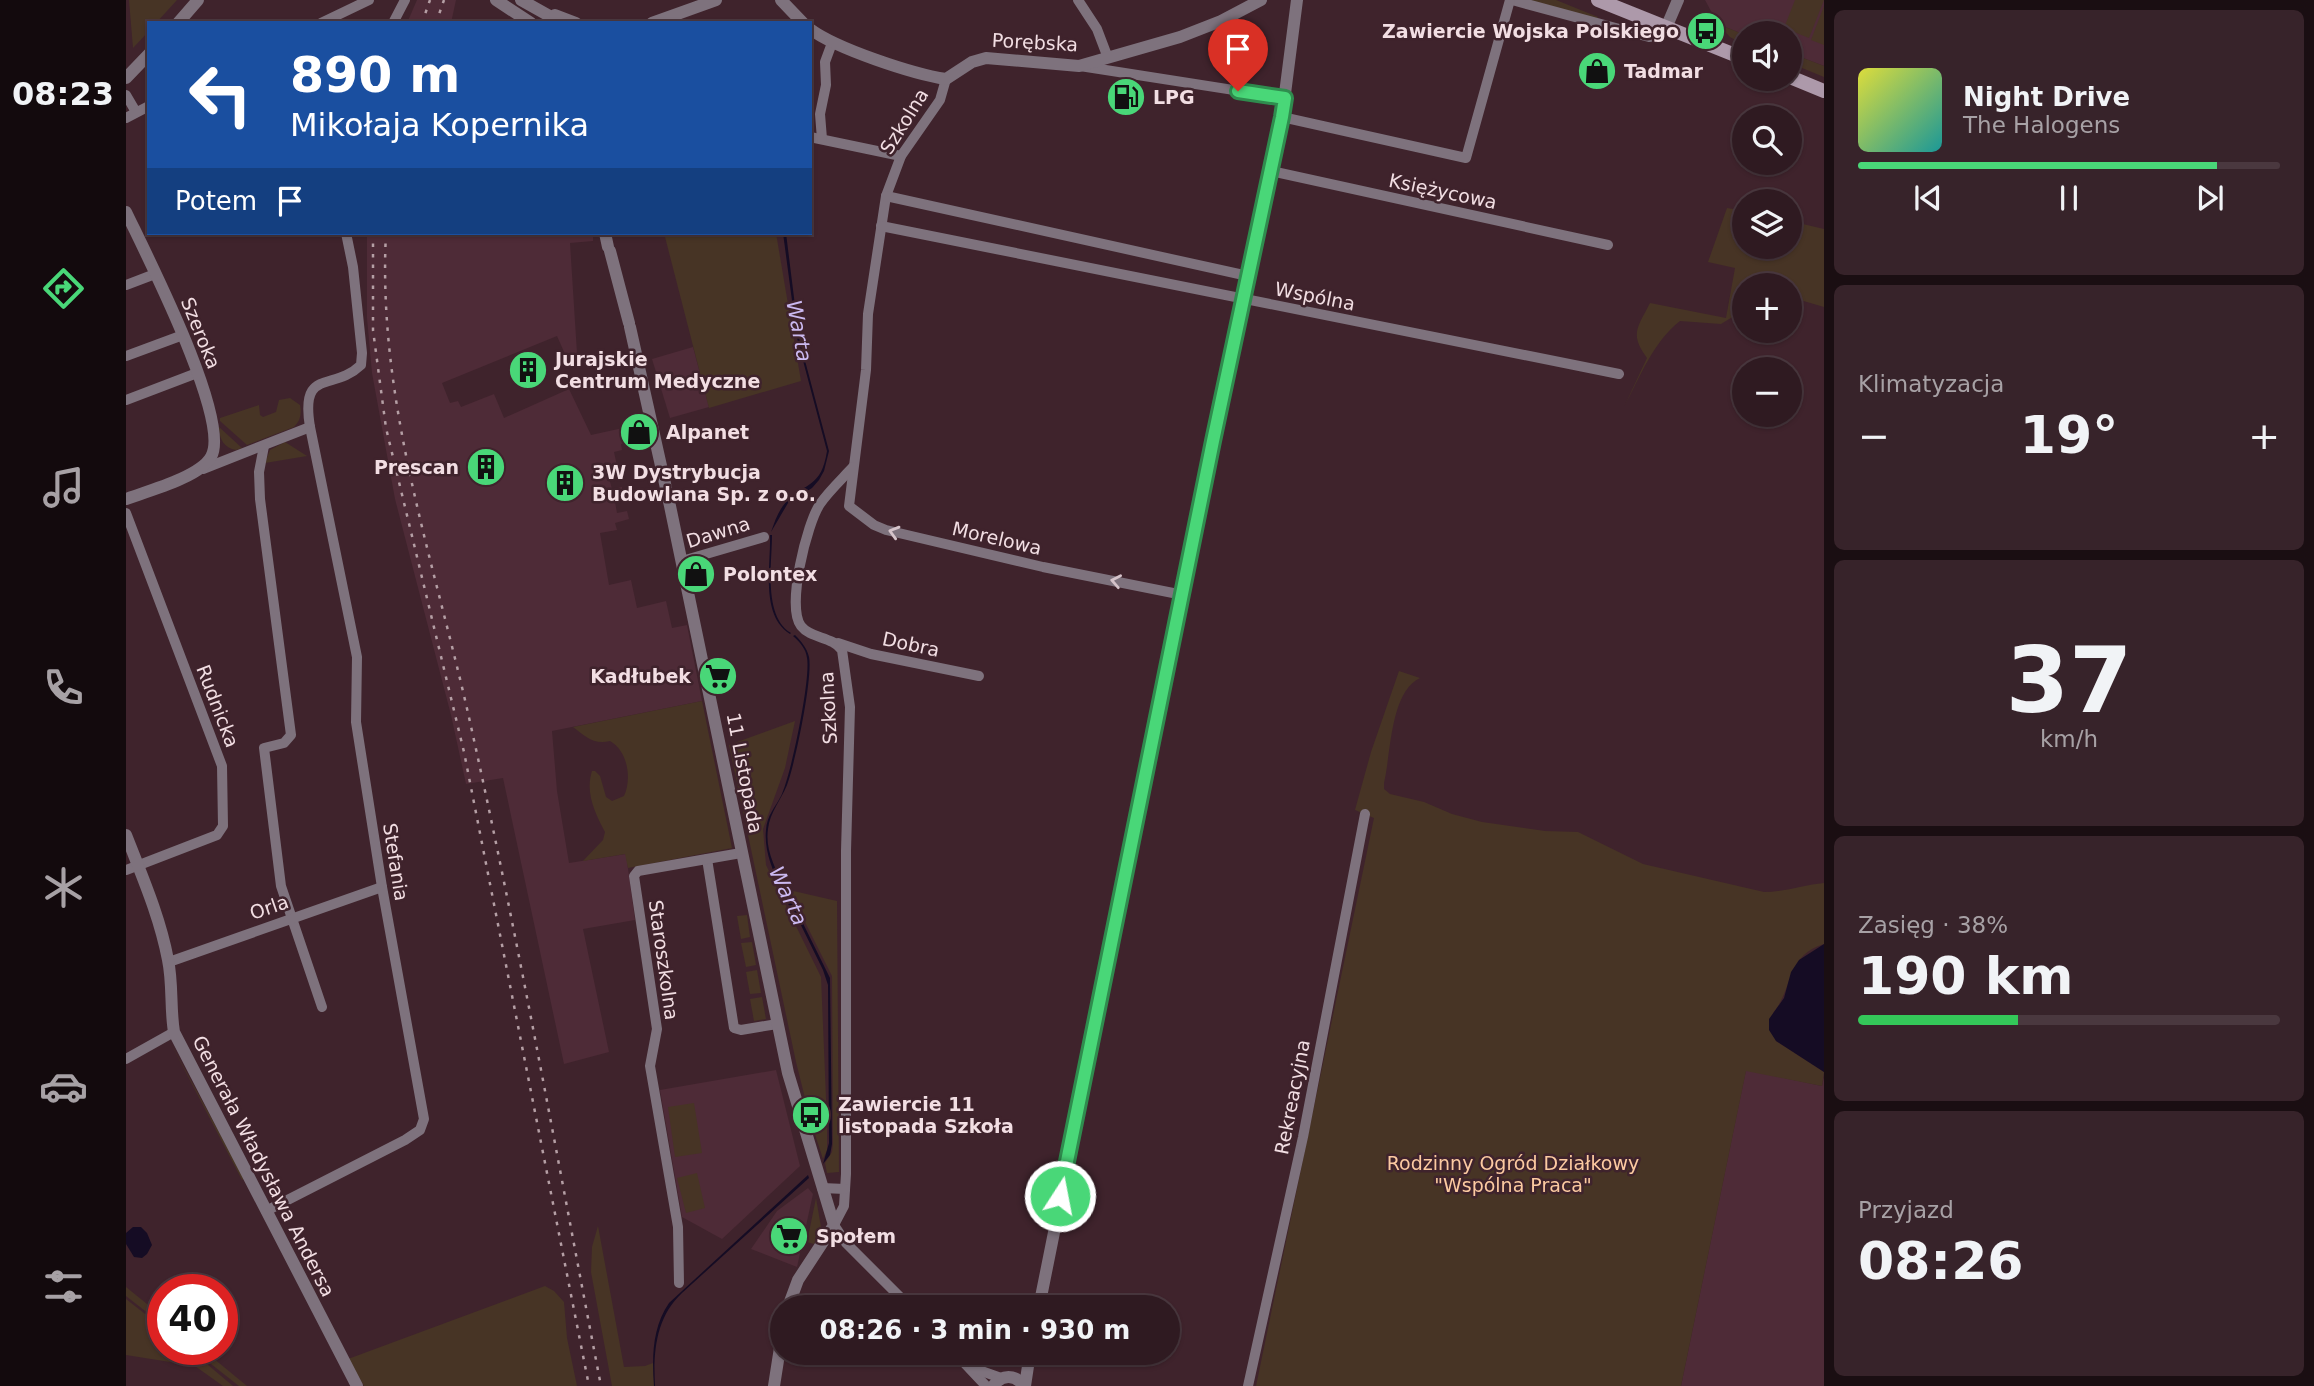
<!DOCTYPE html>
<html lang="pl">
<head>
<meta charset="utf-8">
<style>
	body { margin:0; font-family:"DejaVu Sans",sans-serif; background:#37232a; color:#f1f3f6; height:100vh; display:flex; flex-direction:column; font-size:26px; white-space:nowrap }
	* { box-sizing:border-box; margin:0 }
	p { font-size:23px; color:#a7a1a5 }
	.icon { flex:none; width:38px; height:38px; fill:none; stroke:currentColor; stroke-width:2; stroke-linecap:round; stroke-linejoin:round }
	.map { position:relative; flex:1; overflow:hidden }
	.drawer { display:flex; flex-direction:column; gap:10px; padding:10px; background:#1a0e12; width:490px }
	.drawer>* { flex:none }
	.banner { position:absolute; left:21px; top:21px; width:665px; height:214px; border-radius:0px; box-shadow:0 2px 5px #0004,0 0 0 2px #4a383f; background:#1a4fa0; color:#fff; overflow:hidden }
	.fabs { position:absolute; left:1606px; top:21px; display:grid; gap:14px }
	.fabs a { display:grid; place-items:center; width:70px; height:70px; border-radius:50%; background:#2f1a21; box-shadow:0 2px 5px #0004,0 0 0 2px #4a383f; font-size:35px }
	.speed { position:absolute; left:21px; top:1274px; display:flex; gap:14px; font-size:35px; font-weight:700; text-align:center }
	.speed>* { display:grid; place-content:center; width:91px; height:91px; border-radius:50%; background:#2f1a21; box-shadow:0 2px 5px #0004,0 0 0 2px #4a383f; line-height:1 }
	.speed .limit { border:10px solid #d22; background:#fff; color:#111 }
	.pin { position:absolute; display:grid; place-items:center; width:60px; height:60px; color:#fff; margin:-72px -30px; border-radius:50% 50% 50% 0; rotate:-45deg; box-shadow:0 0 7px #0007 }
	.pin .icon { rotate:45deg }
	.me { position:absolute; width:77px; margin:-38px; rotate:11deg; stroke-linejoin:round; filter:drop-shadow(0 0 5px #0008) }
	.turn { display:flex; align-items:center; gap:24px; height:147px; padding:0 28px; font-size:32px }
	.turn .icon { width:91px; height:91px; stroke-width:2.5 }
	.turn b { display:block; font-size:49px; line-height:60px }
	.then { display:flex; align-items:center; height:66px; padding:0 28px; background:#0003; gap:14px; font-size:26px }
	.big { font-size:52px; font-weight:700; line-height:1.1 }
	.drawer .card { flex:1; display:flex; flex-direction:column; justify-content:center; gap:10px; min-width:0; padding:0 24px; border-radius:10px; background:#37232a }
	.drawer .dial { align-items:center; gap:0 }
	.dial b { font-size:91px; line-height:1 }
	.song { display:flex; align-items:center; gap:21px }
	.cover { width:84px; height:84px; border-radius:10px; background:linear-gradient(135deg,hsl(60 70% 55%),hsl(180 70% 35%)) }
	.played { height:7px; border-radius:4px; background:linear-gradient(90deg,#49d778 85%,#4a383f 85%) }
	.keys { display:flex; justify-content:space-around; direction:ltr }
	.heat { display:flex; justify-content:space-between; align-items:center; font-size:38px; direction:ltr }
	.charge { height:10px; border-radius:5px; background:linear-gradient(90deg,#34c759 38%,#4a383f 0) }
	.trip { position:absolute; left:644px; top:1295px; width:410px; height:70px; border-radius:35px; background:#2f1a21; box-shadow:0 2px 5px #0004,0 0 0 2px #4a383f; font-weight:700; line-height:70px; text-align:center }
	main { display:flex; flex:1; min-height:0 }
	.dock { display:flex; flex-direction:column; width:126px; justify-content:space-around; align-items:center; background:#130a0d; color:#a7a1a5 }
	.dock .icon { width:49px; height:49px }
	.dock .selected { color:#49d778 }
	.dock b { font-size:32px; color:#f1f3f6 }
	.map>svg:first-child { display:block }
	.built { fill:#4e2b37 }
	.green { fill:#473425 }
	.water { fill:#150c24 }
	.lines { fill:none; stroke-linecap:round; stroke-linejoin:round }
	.minor { stroke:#7e727d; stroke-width:10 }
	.tertiary { stroke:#7e727d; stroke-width:12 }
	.secondary { stroke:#ad99aa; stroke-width:14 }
	.rail { stroke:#b59fa5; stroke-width:2.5; stroke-dasharray:3.5 7; stroke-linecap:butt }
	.oneway { stroke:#d5c3ca }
	.route-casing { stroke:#2f8c4e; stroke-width:18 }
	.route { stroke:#49d778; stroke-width:12 }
	.labels { text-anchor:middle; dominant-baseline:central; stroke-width:5; stroke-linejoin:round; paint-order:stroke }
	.poi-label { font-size:19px; font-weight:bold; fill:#f2dee3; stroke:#3f232c; text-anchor:start }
	.street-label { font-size:19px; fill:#f2dee3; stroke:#3f232c }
	.park-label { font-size:19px; fill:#fccaa1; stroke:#3f232c }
	.water-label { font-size:21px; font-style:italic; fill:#cbb9f0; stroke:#3f232c }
</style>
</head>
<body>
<main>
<nav class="dock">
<b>08:23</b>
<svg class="icon selected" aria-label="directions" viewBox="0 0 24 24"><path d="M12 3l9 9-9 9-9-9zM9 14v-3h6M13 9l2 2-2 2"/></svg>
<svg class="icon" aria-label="music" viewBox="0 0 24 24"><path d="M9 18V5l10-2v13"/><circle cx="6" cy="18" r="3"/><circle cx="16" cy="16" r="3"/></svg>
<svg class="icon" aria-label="phone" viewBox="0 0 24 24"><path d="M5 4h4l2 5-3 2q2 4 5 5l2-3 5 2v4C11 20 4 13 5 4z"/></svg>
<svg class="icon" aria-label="climate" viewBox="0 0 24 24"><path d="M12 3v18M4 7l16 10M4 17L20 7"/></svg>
<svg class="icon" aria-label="car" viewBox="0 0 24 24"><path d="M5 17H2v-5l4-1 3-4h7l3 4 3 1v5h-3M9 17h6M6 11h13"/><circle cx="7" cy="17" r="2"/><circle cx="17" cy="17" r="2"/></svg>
<svg class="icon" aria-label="filters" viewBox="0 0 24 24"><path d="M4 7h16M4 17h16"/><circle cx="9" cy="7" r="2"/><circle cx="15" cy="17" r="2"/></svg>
</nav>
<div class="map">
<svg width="1698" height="1386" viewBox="0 0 1698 1386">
	<rect width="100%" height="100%" fill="#3f232c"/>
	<g class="built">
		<polygon points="291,0 330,0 325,23 281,23"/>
		<polygon points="1579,0 1698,0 1698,66 1664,53 1664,33 1619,35 1592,24"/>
		<polygon points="241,233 463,233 467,236 467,241 444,243 451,353 439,354 431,336 316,383 324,403 332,401 335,407 368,394 378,418 443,389 465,435 506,426 509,441 495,444 496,450 488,452 493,475 483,478 486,489 496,487 498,499 489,502 491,513 501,511 503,519 489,523 491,530 474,533 483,585 505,580 511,608 540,601 546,628 561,625 576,701 426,731 431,791 443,863 500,854 509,920 457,929 483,1052 438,1064 377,778 340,784 325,715 269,499 246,373 241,318"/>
		<polygon points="567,347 583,407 544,418 526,359"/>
		<polygon points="650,1070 674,1166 596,1239 556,1217 534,1090"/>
		<polygon points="1620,1070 1696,1086 1698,1077 1698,1386 1555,1386"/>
		<polygon points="682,1188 687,1194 671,1267 625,1249 651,1211"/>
	</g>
	<g class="green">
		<polygon points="3,0 51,0 30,23 23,23 23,31 7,48"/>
		<polygon points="1403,0 1430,0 1472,17 1471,19"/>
		<polygon points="1669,0 1698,0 1683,38 1658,28"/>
		<polygon points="1698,6 1698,45 1685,40"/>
		<polygon points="1592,24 1619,35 1619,45 1604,37"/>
		<polygon points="1664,53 1698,66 1698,77 1664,63"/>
		<path d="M1601,208L1619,211V247H1664V221L1698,229V307L1664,297V285H1619V302L1608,316L1595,324L1554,321C1527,342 1514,377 1498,407L1521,358C1503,334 1512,327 1524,303L1600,318L1609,268L1582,262Z"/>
		<polygon points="538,233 650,233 675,381 583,408"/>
		<path d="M164,398L174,405C176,414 174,421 168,427L121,445L94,421V418L133,405L134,415L137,417L150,412L153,400Z"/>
		<path d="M93,427L116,448L110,450C98,448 93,439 93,427Z"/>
		<polygon points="159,442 181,456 139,463 144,450"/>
		<path d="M1273,671L1294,678C1264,692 1265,754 1258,783V789L1264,794L1298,802L1326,814L1356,822L1419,831L1452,832L1517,864L1638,892C1658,892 1678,885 1698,883V944C1659,956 1668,988 1647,1013L1650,1041L1698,1072L1696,1086L1620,1071L1555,1386H1130L1248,818L1229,810L1245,752Z"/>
		<path d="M576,701L606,848L502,868L499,854L457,861L477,840L479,832C469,813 459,793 466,771H469L474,776L480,797L486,801L498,796C506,779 502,751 484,741C467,745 459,736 447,727Z"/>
		<polygon points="669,721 659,768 637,829 640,865 695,977 701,1122 701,1150 697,1159 685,1122 689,1120 686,1109 682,1110 670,1062 603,745"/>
		<polygon points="663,890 711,901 713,1172 701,1173 699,1163 706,1152 707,1143 706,976"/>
		<polygon points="621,915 624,937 615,939 611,916"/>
		<polygon points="626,942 630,965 620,967 615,943"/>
		<polygon points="631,970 635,993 624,994 620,972"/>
		<polygon points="636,997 640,1019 628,1021 624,999"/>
		<polygon points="43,1040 118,1178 116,1180"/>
		<polygon points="568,1103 576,1153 549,1157 542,1107"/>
		<polygon points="571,1173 579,1208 560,1213 551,1178"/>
		<polygon points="690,1198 695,1227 688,1244 681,1242"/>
		<polygon points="472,1226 498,1367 519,1366 527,1363 528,1386 486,1386 465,1272 466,1247"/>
		<polygon points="419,1286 428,1291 438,1302 441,1338 451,1386 238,1386 222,1359"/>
		<polygon points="0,1287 37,1317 37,1325 0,1296"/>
		<polygon points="0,1299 37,1328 37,1349 63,1349 107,1386 97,1386 69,1366 0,1355"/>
		<polygon points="66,1349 76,1349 121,1386 113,1386"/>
	</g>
	<g class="water">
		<path d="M657,233H660L673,338L703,451L698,471L693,480L686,488L662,503L645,532C649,521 652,511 660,502C681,481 695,488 701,451L671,338Z"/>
		<path d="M644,535H646C646,564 637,616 665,633L664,634C634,615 645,566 644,535Z"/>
		<path d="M669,635C675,641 681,648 683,657C687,678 669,764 661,785C655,800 644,812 642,829C639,850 649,867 657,885L655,887C646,870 638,849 640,830C641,815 649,808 655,796C665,776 685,678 681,658C680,649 674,642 667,636Z"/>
		<polygon points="659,887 704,978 706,1144 704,1155 697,1164 703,1143 702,985 697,970 667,909 661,903 656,889"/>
		<polygon points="1698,944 1698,1072 1650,1041 1643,1030 1643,1019 1658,998 1665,972 1673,960"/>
		<path d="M682,1175L683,1178L556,1293C530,1317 527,1352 529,1386H528C526,1357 526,1328 543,1303Z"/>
		<polygon points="7,1227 15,1227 21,1233 26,1245 21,1254 16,1258 8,1257 0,1244 0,1233"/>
	</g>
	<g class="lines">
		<g class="minor">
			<polyline points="952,0 971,29 982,58"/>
			<polyline points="1386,0 1523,37 1533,36 1540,28"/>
			<polyline points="195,23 243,0"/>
			<polyline points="267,23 279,0"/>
			<polyline points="954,66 1159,98"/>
			<polyline points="820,79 814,100 775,156 760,196 742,314 740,370 723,506 748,525 760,530 917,567 1057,595"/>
			<polyline points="0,95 10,112"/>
			<polyline points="1156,117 1340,158 1384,0"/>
			<polyline points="0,118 23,106"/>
			<polyline points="684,137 775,156"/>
			<polyline points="696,139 694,114 700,85 699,62 706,43"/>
			<polyline points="1145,171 1482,245"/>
			<polyline points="760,196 1122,276"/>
			<polyline points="755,226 1493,374"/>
			<polyline points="0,285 29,274"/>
			<polyline points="0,356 57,335"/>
			<polyline points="0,400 71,373"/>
			<polyline points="138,446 133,472 134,499 165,735 158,743 138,748 155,886 196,1007"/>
			<path d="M727,467C716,479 703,491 694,504C681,523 660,607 675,626C685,639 706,636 716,650L724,707L720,851V1174L718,1206L708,1225L720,1243L784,1307"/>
			<path d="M77,469L184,427C174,367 207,392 235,365L236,353L227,267L220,233"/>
			<polyline points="0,513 96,766 97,826 91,835 0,870"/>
			<polyline points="556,561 638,537"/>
			<polyline points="712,643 745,654 853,676"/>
			<polyline points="581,859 608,1028 615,1030 651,1024"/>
			<polyline points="43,962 256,887"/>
			<polyline points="0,1059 48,1032"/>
			<polyline points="696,1188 719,1189"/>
			<polyline points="140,1211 279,1140 294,1130 298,1119 256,887 230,722 231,657 184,427"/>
			<polyline points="553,1283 552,1227 524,1066 531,1029 508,876 512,871 615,853"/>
			<polyline points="829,1353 860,1386"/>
			<polyline points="847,1368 875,1378"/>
			<polyline points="1122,1386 1177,1137 1239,814"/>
		</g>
		<g class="tertiary">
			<polyline points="370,0 405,23"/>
			<polyline points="395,0 436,23"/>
			<polyline points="655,0 677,23"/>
			<polyline points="429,15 450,23"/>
			<polyline points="52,23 72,0"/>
			<polyline points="526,23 590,0"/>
			<polyline points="1540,28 1552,0"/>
			<path d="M684,29C711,49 787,74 820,79L846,62L860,58L953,66L1054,37L1095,21L1135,0"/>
			<polyline points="0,78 23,54"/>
			<path d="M0,212C19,252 106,421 85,457C74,477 22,491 0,499"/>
			<polyline points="479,233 482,247"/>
			<polyline points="484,251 503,323"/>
			<polyline points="504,327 544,506 662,1073 708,1225 672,1280 662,1307"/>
			<path d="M0,835C16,876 34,917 42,960C47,984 44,1008 48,1032L231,1386"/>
			<polyline points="913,1307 1087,441 1156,117 1171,0"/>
			<polyline points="648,1386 656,1335"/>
			<path d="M867,1386C876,1374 889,1374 898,1386"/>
			<polyline points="899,1386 904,1353"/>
		</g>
		<g class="secondary">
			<polyline points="1472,0 1619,59"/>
			<polyline points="1664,77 1698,91"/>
		</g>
		<g class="rail">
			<polyline points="296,23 304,0"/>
			<polyline points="310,23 318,0"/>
			<polyline points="247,233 247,330 260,428 338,752 463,1386"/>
			<path d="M260,233C251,405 310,565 346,731C394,948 433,1168 475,1386"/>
		</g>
	</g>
	<defs><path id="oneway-chevron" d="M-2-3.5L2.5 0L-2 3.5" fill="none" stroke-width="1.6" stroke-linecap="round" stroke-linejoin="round" transform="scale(1.75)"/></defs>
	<g class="oneway">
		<use href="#oneway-chevron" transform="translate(768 532) rotate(-164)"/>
		<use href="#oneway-chevron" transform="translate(990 581) rotate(-169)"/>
	</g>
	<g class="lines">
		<g class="route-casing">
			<polyline id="route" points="934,1196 1087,441 1156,117 1159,98 1112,91"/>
		</g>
		<use href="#route" class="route"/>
	</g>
	<defs>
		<g id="bus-disc" transform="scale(2.0125)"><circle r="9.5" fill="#49d778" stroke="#3f232c"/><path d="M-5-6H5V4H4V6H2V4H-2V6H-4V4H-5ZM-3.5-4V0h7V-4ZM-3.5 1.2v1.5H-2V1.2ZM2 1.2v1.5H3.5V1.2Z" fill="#111"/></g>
		<g id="shop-disc" transform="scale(2.0125)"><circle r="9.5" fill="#49d778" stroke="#3f232c"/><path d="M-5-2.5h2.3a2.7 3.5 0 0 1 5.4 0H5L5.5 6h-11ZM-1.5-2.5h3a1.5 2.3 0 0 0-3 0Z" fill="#111"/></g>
		<g id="fuel-disc" transform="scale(2.0125)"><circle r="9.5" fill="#49d778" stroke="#3f232c"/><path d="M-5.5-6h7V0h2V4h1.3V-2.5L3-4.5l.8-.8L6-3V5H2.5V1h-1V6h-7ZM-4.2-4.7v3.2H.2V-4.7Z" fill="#111"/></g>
		<g id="building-disc" transform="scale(2.0125)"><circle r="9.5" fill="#49d778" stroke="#3f232c"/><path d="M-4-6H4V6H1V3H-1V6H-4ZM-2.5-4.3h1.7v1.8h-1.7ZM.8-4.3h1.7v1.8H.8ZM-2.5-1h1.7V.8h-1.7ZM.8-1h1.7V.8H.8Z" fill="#111"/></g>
		<g id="supermarket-disc" transform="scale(2.0125)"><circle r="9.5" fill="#49d778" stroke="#3f232c"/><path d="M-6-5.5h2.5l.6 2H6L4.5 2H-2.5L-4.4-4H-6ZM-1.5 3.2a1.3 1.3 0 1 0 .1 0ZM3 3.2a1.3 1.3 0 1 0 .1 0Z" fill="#111"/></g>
	</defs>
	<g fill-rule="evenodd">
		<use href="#bus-disc" x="1580" y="31"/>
		<use href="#shop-disc" x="1471" y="71"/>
		<use href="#fuel-disc" x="1000" y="97"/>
		<use href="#building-disc" x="402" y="370"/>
		<use href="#shop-disc" x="513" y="432"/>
		<use href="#building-disc" x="360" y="467"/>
		<use href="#building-disc" x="439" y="483"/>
		<use href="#shop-disc" x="570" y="574"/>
		<use href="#supermarket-disc" x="592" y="676"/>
		<use href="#bus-disc" x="685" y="1115"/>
		<use href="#supermarket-disc" x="663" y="1236"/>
	</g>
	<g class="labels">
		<g class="poi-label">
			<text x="1553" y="31" text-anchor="end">Zawiercie Wojska Polskiego</text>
			<text x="1498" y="71">Tadmar</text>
			<text x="1027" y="97">LPG</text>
			<text x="429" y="359">Jurajskie<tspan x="429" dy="22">Centrum Medyczne</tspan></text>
			<text x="540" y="432">Alpanet</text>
			<text x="333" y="467" text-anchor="end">Prescan</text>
			<text x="466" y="472">3W Dystrybucja<tspan x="466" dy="22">Budowlana Sp. z o.o.</tspan></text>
			<text x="597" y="574">Polontex</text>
			<text x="565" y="676" text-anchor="end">Kadłubek</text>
			<text x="712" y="1104">Zawiercie 11<tspan x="712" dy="22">listopada Szkoła</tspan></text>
			<text x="690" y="1236">Społem</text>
		</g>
		<g class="street-label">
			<text transform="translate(909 42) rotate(3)">Porębska</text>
			<text transform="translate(778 121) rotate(-58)">Szkolna</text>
			<text transform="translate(1317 191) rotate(12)">Księżycowa</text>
			<text transform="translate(1189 296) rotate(11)">Wspólna</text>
			<text transform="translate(75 333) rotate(68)">Szeroka</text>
			<text transform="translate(592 532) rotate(-17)">Dawna</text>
			<text transform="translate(871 538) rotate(13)">Morelowa</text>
			<text transform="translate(785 644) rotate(12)">Dobra</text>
			<text transform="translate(92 706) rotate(69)">Rudnicka</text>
			<text transform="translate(702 708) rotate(-93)">Szkolna</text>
			<text transform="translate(619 773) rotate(79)">11 Listopada</text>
			<text transform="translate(270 862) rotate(81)">Stefania</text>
			<text transform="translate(143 907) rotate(-19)">Orla</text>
			<text transform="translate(538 960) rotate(82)">Staroszkolna</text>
			<text transform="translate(1166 1097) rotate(-79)">Rekreacyjna</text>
			<text transform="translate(138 1166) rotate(63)">Generała Władysława Andersa</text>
		</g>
		<g class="park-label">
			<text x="1387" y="1163">Rodzinny Ogród Działkowy<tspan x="1387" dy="22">"Wspólna Praca"</tspan></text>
		</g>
		<g class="water-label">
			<text transform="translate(673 331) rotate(79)">Warta</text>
			<text transform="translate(662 896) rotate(65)">Warta</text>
		</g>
	</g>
</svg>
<div class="fabs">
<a><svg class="icon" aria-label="sound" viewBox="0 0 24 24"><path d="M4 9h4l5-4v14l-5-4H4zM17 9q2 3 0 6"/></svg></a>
<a><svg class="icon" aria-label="search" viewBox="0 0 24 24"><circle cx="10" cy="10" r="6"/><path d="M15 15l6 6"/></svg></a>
<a><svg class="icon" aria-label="layers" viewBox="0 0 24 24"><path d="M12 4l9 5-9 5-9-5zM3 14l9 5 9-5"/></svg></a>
<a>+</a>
<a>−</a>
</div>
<div class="speed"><div class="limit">40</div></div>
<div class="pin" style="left:1112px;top:91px;background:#d93025"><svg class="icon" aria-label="arrive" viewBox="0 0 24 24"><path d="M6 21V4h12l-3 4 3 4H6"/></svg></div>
<svg class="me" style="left:934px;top:1196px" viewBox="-20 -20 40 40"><circle r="17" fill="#49d778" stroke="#fff" stroke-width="3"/><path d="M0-11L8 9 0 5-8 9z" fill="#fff"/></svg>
<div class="trip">08:26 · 3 min · 930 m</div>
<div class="banner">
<div class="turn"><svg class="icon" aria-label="left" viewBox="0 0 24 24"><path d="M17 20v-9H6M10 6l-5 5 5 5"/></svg><div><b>890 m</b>Mikołaja Kopernika</div></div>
<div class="then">Potem<svg class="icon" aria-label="arrive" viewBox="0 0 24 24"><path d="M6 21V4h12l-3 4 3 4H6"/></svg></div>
</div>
</div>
<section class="drawer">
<div class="card">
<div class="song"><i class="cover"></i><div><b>Night Drive</b><p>The Halogens</p></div></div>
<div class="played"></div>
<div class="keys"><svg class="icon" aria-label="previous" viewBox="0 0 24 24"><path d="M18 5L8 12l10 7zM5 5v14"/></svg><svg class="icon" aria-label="pause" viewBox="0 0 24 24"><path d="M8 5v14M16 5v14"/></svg><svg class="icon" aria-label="next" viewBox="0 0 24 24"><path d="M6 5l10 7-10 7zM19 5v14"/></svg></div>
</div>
<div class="card"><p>Klimatyzacja</p>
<div class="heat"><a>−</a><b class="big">19°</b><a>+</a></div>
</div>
<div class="card dial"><b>37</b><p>km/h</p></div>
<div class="card"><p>Zasięg · 38%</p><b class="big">190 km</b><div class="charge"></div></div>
<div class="card"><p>Przyjazd</p><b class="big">08:26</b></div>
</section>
</main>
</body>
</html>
